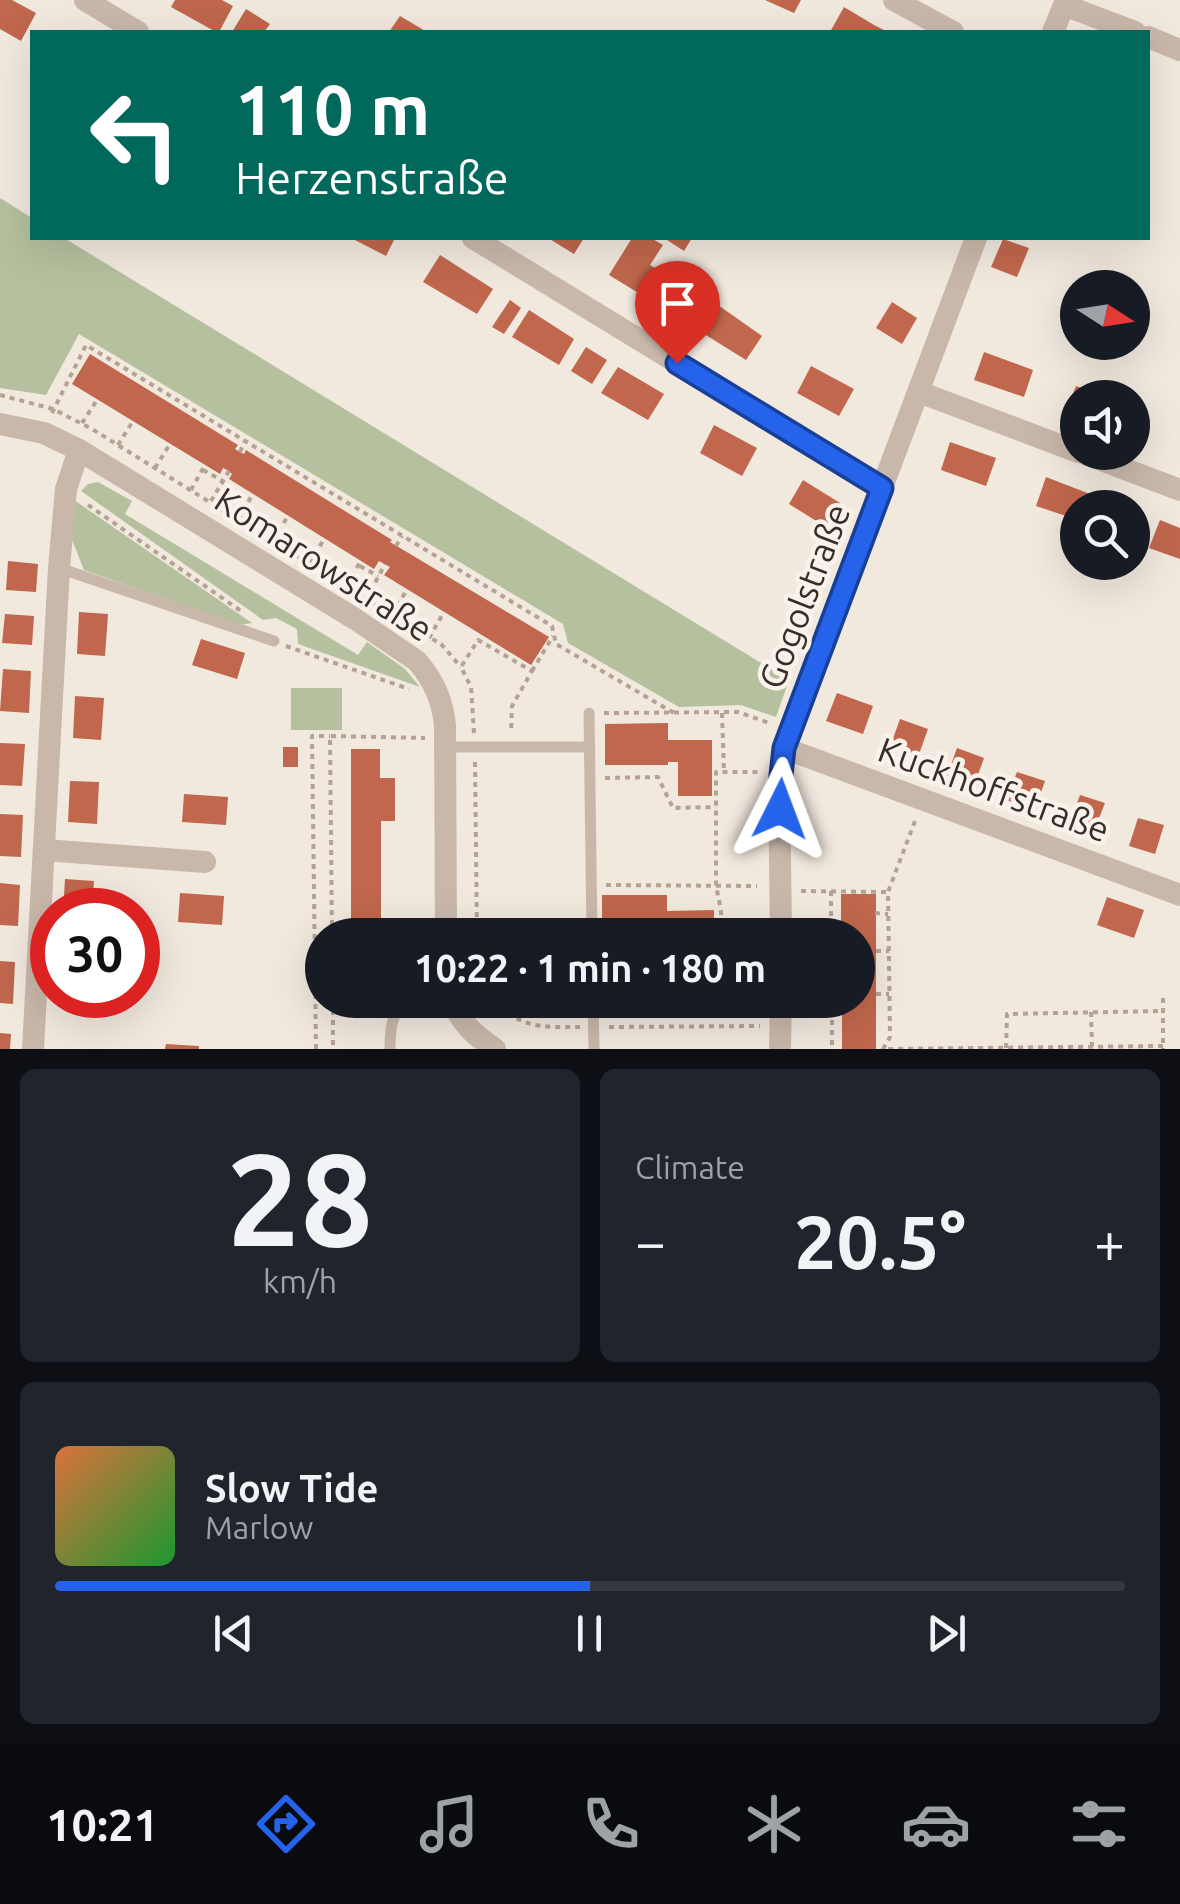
<!DOCTYPE html>
<html lang="en">
<head>
<meta charset="utf-8">
<style>
	body { margin:0; font-family:Ubuntu,sans-serif; background:#20242c; color:#f1f3f6; height:100vh; display:flex; flex-direction:column; font-size:38px; white-space:nowrap }
	* { box-sizing:border-box; margin:0 }
	p { font-size:32px; color:#9ea1a6 }
	.icon { flex:none; width:55px; height:55px; fill:none; stroke:currentColor; stroke-width:2; stroke-linecap:round; stroke-linejoin:round }
	.map { position:relative; height:1049px; overflow:hidden }
	.side { display:flex; flex-direction:column; gap:20px; padding:20px; background:#0d0f14; flex:1 }
	.side>* { flex:none }
	.banner { position:absolute; left:30px; top:30px; width:1120px; height:210px; border-radius:0px; box-shadow:0 10px 40px #0002; background:#00695c; color:#fff; overflow:hidden }
	.needle { width:65px; rotate:102deg }
	.tools { position:absolute; left:1060px; top:270px; display:grid; gap:20px }
	.tools a { display:grid; place-items:center; width:90px; height:90px; border-radius:50%; background:#171b24; box-shadow:0 10px 40px #0002; font-size:50px }
	.speed { position:absolute; left:30px; top:888px; display:flex; gap:20px; font-size:50px; font-weight:700; text-align:center }
	.speed>* { display:grid; place-content:center; width:130px; height:130px; border-radius:50%; background:#171b24; box-shadow:0 10px 40px #0002; line-height:1 }
	.speed .limit { border:15px solid #d22; background:#fff; color:#111 }
	.pin { position:absolute; display:grid; place-items:center; width:85px; height:85px; color:#fff; margin:-102px -42px; border-radius:50% 50% 50% 0; rotate:-45deg; box-shadow:0 0 10px #0007 }
	.pin .icon { rotate:45deg }
	.me { position:absolute; width:110px; margin:-55px; rotate:3deg; stroke-linejoin:round; filter:drop-shadow(0 0 8px #0008) }
	.turn { display:flex; align-items:center; gap:35px; height:210px; padding:0 40px; font-size:45px }
	.turn .icon { width:130px; height:130px; stroke-width:2.5 }
	.turn b { display:block; font-size:70px; line-height:85px }
	.big { font-size:75px; font-weight:600; line-height:1.1 }
	.side .widget { flex:1; display:flex; flex-direction:column; justify-content:center; gap:15px; min-width:0; padding:0 35px; border-radius:15px; background:#20242c }
	.side .dial { align-items:center; gap:0 }
	.dial b { font-size:130px; line-height:1 }
	.song { display:flex; align-items:center; gap:30px }
	.cover { width:120px; height:120px; border-radius:15px; background:linear-gradient(135deg,hsl(20 70% 55%),hsl(130 70% 35%)) }
	.played { height:10px; border-radius:5px; background:linear-gradient(90deg,#2563eb 50%,#363941 50%) }
	.keys { display:flex; justify-content:space-around; direction:ltr }
	.heat { display:flex; justify-content:space-between; align-items:center; font-size:55px; direction:ltr }
	.side .tiles { flex:1; display:grid; gap:20px; grid-template-columns:1fr 1fr }
	.widget:last-child { grid-column:span 2 }
	.trip { position:absolute; left:305px; top:918px; width:570px; height:100px; border-radius:50px; background:#171b24; box-shadow:0 10px 40px #0002; font-weight:600; line-height:100px; text-align:center }
	.dock { display:flex; height:160px; justify-content:space-around; align-items:center; background:#090b0e; color:#9ea1a6 }
	.dock .icon { width:70px; height:70px }
	.dock .current { color:#2563eb }
	.dock b { font-size:45px; color:#f1f3f6 }
	.map>svg:first-child { display:block }
	.green { fill:#b5c09e }
	.building { fill:#c0674d }
	.lines { fill:none; stroke-linecap:round; stroke-linejoin:round }
	.path { stroke:#b5a294; stroke-width:4; stroke-dasharray:5 5; stroke-linecap:butt }
	.lane { stroke:#c9b8aa; stroke-width:11 }
	.street { stroke:#c9b8aa; stroke-width:22 }
	.route-casing { stroke:#184099; stroke-width:25 }
	.route { stroke:#2563eb; stroke-width:18 }
	.labels { text-anchor:middle; dominant-baseline:central; stroke-width:9; stroke-linejoin:round; paint-order:stroke }
	.street-label { font-size:35px; fill:#372d29; stroke:#f9f2ea }
</style>
</head>
<body>
<div class="map">
<svg width="1180" height="1049" viewBox="0 0 1180 1049">
	<rect width="100%" height="100%" fill="#f1e8de"/>
	<g class="green">
		<polygon points="0,198 32,218 32,238 64,238 789,680 776,717 741,705 679,707 568,643 563,624 79,334 46,395 0,388"/>
		<polygon points="98,482 132,501 125,514 358,655 367,642 405,669 420,687 298,644 297,629 276,618 263,620 81,491 88,484"/>
		<polygon points="74,500 252,623 240,625 84,570 69,532"/>
		<rect x="291" y="688" width="51" height="42"/>
	</g>
	<g class="building">
		<polygon points="0,0 12,0 36,13 21,41 0,29"/>
		<polygon points="175,0 222,0 233,6 219,32 216,32 171,7"/>
		<polygon points="765,0 801,0 794,13"/>
		<polygon points="844,7 874,25 888,32 830,32"/>
		<polygon points="246,9 270,24 264,32 232,32"/>
		<polygon points="400,16 427,32 389,32"/>
		<polygon points="351,238 395,238 386,256"/>
		<polygon points="548,238 584,238 574,254"/>
		<polygon points="632,238 651,238 663,245 650,265 679,282 663,308 609,275"/>
		<polygon points="668,238 692,238 684,251 667,240"/>
		<polygon points="1003,239 1029,248 1017,277 991,267"/>
		<polygon points="440,255 493,289 477,314 423,282"/>
		<polygon points="510,300 521,308 504,334 492,327"/>
		<polygon points="892,302 917,318 902,344 876,328"/>
		<polygon points="718,305 762,336 746,360 701,332"/>
		<polygon points="529,310 574,339 559,365 512,337"/>
		<polygon points="586,347 607,360 592,384 571,371"/>
		<polygon points="984,352 1033,370 1024,397 974,380"/>
		<polygon points="90,354 238,445 235,449 240,452 244,454 246,450 392,540 390,542 549,637 531,665 384,575 390,567 379,561 374,569 229,479 232,474 229,471 223,468 220,474 72,384"/>
		<polygon points="811,366 854,389 839,416 797,393"/>
		<polygon points="618,367 664,394 648,420 601,393"/>
		<polygon points="1076,386 1107,397 1107,398 1078,398 1078,418 1065,413"/>
		<polygon points="714,425 757,448 742,476 700,453"/>
		<polygon points="950,442 996,458 986,486 941,470"/>
		<polygon points="1046,477 1103,499 1100,508 1078,508 1078,520 1036,506"/>
		<polygon points="803,480 840,503 826,527 789,504"/>
		<polygon points="1160,520 1180,528 1180,559 1149,548"/>
		<polygon points="8,561 38,564 36,592 6,590"/>
		<polygon points="79,612 108,614 105,656 77,654"/>
		<polygon points="5,614 34,616 32,645 2,643"/>
		<polygon points="201,639 245,653 237,679 192,665"/>
		<polygon points="3,669 31,671 29,713 0,711"/>
		<polygon points="837,693 873,706 863,734 826,721"/>
		<polygon points="75,696 104,698 101,740 73,738"/>
		<polygon points="900,719 928,729 918,757 890,747"/>
		<polygon points="668,723 668,740 712,740 712,796 678,796 678,762 668,762 668,765 605,765 605,724"/>
		<polygon points="0,743 25,744 22,786 0,785"/>
		<rect x="283" y="747" width="15" height="20"/>
		<polygon points="957,748 984,758 974,786 947,776"/>
		<polygon points="351,749 380,749 380,778 395,778 395,821 381,821 381,935 351,935"/>
		<polygon points="1017,772 1045,781 1035,809 1006,800"/>
		<polygon points="70,781 99,782 97,824 68,822"/>
		<polygon points="184,794 228,797 226,825 182,822"/>
		<polygon points="1080,795 1105,803 1094,831 1070,823"/>
		<polygon points="0,814 23,815 21,857 0,856"/>
		<polygon points="1138,818 1164,825 1155,854 1129,846"/>
		<polygon points="65,879 94,881 92,910 63,910"/>
		<polygon points="0,883 20,885 18,926 0,925"/>
		<polygon points="180,893 224,896 222,925 178,922"/>
		<polygon points="841,894 876,894 876,1049 842,1049 842,1000 858,1000 858,935 841,935"/>
		<polygon points="602,895 667,895 667,911 714,910 714,935 602,934"/>
		<polygon points="1107,897 1144,910 1134,938 1097,925"/>
		<polygon points="0,961 15,962 13,1004 0,1003"/>
		<polygon points="59,995 87,995 86,1008 58,1006"/>
		<rect x="351" y="1000" width="30" height="14"/>
		<polygon points="0,1033 11,1034 10,1049 0,1049"/>
		<polygon points="166,1044 199,1046 199,1049 165,1049"/>
	</g>
	<g class="lines">
		<g class="path">
			<polyline points="0,395 53,409 92,429 414,629"/>
			<polyline points="52,413 86,345 552,626 556,644 674,713"/>
			<polyline points="82,423 97,400"/>
			<polyline points="118,445 133,421"/>
			<polyline points="240,452 245,441"/>
			<polyline points="155,468 170,444"/>
			<polyline points="203,470 223,481"/>
			<polyline points="191,490 205,465"/>
			<polyline points="211,501 229,471"/>
			<polyline points="88,505 241,611"/>
			<polyline points="238,519 253,494"/>
			<polyline points="273,540 288,516"/>
			<polyline points="396,546 402,536"/>
			<polyline points="309,563 325,538"/>
			<polyline points="360,566 378,576"/>
			<polyline points="346,585 361,561"/>
			<polyline points="366,600 385,564"/>
			<polyline points="393,615 407,589"/>
			<polyline points="415,629 441,644 461,667"/>
			<polyline points="429,638 444,612"/>
			<polyline points="286,646 409,689"/>
			<polyline points="532,671 553,636"/>
			<polyline points="604,713 738,712 772,724"/>
			<polyline points="722,713 724,772"/>
			<polyline points="474,733 471,687 461,667 478,640 532,671 512,706 511,733"/>
			<polyline points="475,762 477,935"/>
			<polyline points="605,778 658,777 673,808 716,807"/>
			<polyline points="915,821 888,892 890,1037 883,1049 1163,1046"/>
			<polyline points="606,885 757,886"/>
			<polyline points="801,891 886,892"/>
			<polyline points="831,891 831,935"/>
			<polyline points="875,913 888,914"/>
			<polyline points="332,935 330,736 425,738"/>
			<polyline points="721,935 721,910 716,886 716,772 761,772"/>
			<polyline points="876,951 889,951"/>
			<polyline points="876,994 889,994"/>
			<polyline points="1163,998 1163,1049"/>
			<polyline points="333,1000 333,1049"/>
			<path d="M493,1000C522,1029 541,1027 580,1027"/>
			<polyline points="832,1000 832,1049"/>
			<polyline points="1091,1012 1092,1046"/>
			<polyline points="609,1027 760,1026"/>
			<polyline points="1006,1048 1007,1014 1162,1011"/>
			<polyline points="316,1049 312,736 330,736"/>
		</g>
		<g class="lane">
			<polyline points="59,568 274,641"/>
			<polyline points="589,713 592,935"/>
			<polyline points="445,747 590,747"/>
			<polyline points="593,1000 594,1049"/>
			<path d="M390,1049C390,1024 391,1009 416,1000"/>
		</g>
		<g class="street">
			<polyline points="85,0 138,32"/>
			<polyline points="894,0 953,32"/>
			<polyline points="1064,5 1135,32"/>
			<polyline points="1053,32 1066,0"/>
			<polyline points="1148,37 1180,50"/>
			<polyline points="473,238 882,488"/>
			<polyline points="919,392 1078,452"/>
			<path d="M0,424L44,433L79,450L355,619L417,661C434,681 442,699 445,725L446,935"/>
			<polyline points="1080,452 1180,490"/>
			<polyline points="784,748 1180,895"/>
			<polyline points="44,850 205,862"/>
			<polyline points="781,935 779,784 784,748 976,238"/>
			<path d="M451,1000C462,1024 473,1034 495,1049"/>
			<polyline points="33,1049 59,568 66,489 79,450"/>
			<polyline points="780,1049 781,1000"/>
		</g>
	</g>
	<g class="lines">
		<g class="route-casing">
			<polyline id="route" points="677,363 882,488 784,748 780,784 780,809"/>
		</g>
		<use href="#route" class="route"/>
	</g>
	<g class="labels">
		<g class="street-label">
			<text transform="translate(324 564) rotate(33)">Komarowstraße</text>
			<text transform="translate(804 596) rotate(-69)">Gogolstraße</text>
			<text transform="translate(994 789) rotate(20)">Kuckhoffstraße</text>
		</g>
	</g>
</svg>
<div class="tools">
<a><svg class="needle" viewBox="-14 -14 28 28"><path d="M0-13l5 13h-10z" fill="#e53935"/><path d="M0 13l5-13h-10z" fill="#9ea1a6"/></svg></a>
<a><svg class="icon" aria-label="sound" viewBox="0 0 24 24"><path d="M4 9h4l5-4v14l-5-4H4zM17 9q2 3 0 6"/></svg></a>
<a><svg class="icon" aria-label="search" viewBox="0 0 24 24"><circle cx="10" cy="10" r="6"/><path d="M15 15l6 6"/></svg></a>
</div>
<div class="speed"><div class="limit">30</div></div>
<div class="pin" style="left:677px;top:363px;background:#d93025"><svg class="icon" aria-label="arrive" viewBox="0 0 24 24"><path d="M6 21V4h12l-3 4 3 4H6"/></svg></div>
<svg class="me" style="left:780px;top:809px" viewBox="-20 -20 40 40"><path d="M0-17L14 15 0 8-14 15z" fill="#2563eb" stroke="#fff" stroke-width="4"/></svg>
<div class="trip">10:22 · 1 min · 180 m</div>
<div class="banner">
<div class="turn"><svg class="icon" aria-label="left" viewBox="0 0 24 24"><path d="M17 20v-9H6M10 6l-5 5 5 5"/></svg><div><b>110 m</b>Herzenstraße</div></div>
</div>
</div>
<section class="side">
<div class="tiles">
<div class="widget dial"><b>28</b><p>km/h</p></div>
<div class="widget"><p>Climate</p>
<div class="heat"><a>−</a><b class="big">20.5°</b><a>+</a></div>
</div>
<div class="widget">
<div class="song"><i class="cover"></i><div><b>Slow Tide</b><p>Marlow</p></div></div>
<div class="played"></div>
<div class="keys"><svg class="icon" aria-label="previous" viewBox="0 0 24 24"><path d="M18 5L8 12l10 7zM5 5v14"/></svg><svg class="icon" aria-label="pause" viewBox="0 0 24 24"><path d="M8 5v14M16 5v14"/></svg><svg class="icon" aria-label="next" viewBox="0 0 24 24"><path d="M6 5l10 7-10 7zM19 5v14"/></svg></div>
</div>
</div>
</section>
<nav class="dock">
<b>10:21</b>
<svg class="icon current" aria-label="directions" viewBox="0 0 24 24"><path d="M12 3l9 9-9 9-9-9zM9 14v-3h6M13 9l2 2-2 2"/></svg>
<svg class="icon" aria-label="music" viewBox="0 0 24 24"><path d="M9 18V5l10-2v13"/><circle cx="6" cy="18" r="3"/><circle cx="16" cy="16" r="3"/></svg>
<svg class="icon" aria-label="phone" viewBox="0 0 24 24"><path d="M5 4h4l2 5-3 2q2 4 5 5l2-3 5 2v4C11 20 4 13 5 4z"/></svg>
<svg class="icon" aria-label="climate" viewBox="0 0 24 24"><path d="M12 3v18M4 7l16 10M4 17L20 7"/></svg>
<svg class="icon" aria-label="car" viewBox="0 0 24 24"><path d="M5 17H2v-5l4-1 3-4h7l3 4 3 1v5h-3M9 17h6M6 11h13"/><circle cx="7" cy="17" r="2"/><circle cx="17" cy="17" r="2"/></svg>
<svg class="icon" aria-label="filters" viewBox="0 0 24 24"><path d="M4 7h16M4 17h16"/><circle cx="9" cy="7" r="2"/><circle cx="15" cy="17" r="2"/></svg>
</nav>
</body>
</html>
